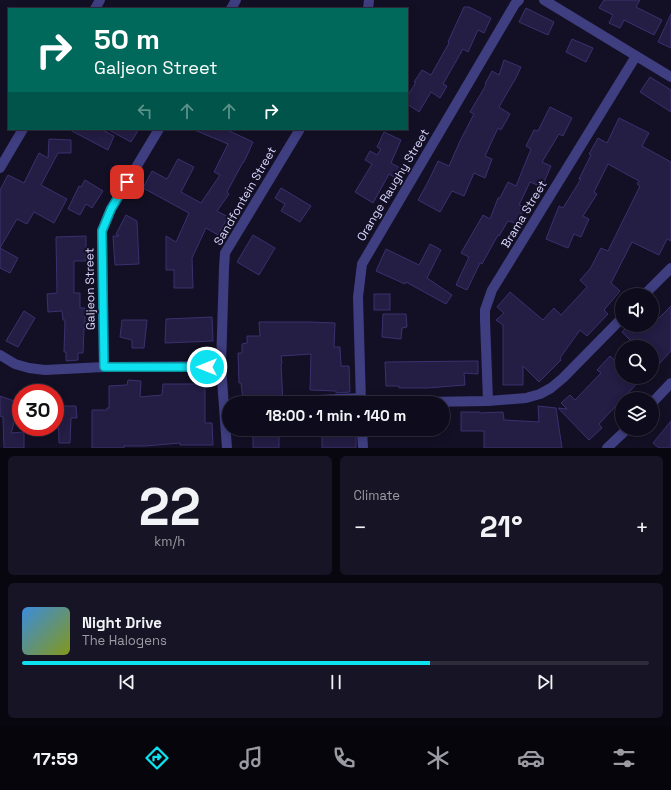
<!DOCTYPE html>
<html lang="en">
<head>
<meta charset="utf-8">
<style>
	body { margin:0; font-family:"Space Grotesk",sans-serif; background:#171525; color:#f1f3f6; height:100vh; display:flex; flex-direction:column; font-size:15px; white-space:nowrap }
	* { box-sizing:border-box; margin:0 }
	p { font-size:13px; color:#9b9ba3 }
	.icon { flex:none; width:22px; height:22px; fill:none; stroke:currentColor; stroke-width:2; stroke-linecap:round; stroke-linejoin:round }
	.map { position:relative; height:448px; overflow:hidden }
	.drawer { display:flex; flex-direction:column; gap:8px; padding:8px; background:#08070f; flex:1 }
	.drawer>* { flex:none }
	.banner { position:absolute; left:8px; top:8px; width:400px; height:122px; border-radius:0px; box-shadow:0 2px 10px #0003,0 0 0 1px #2e2c3b; background:#00695c; color:#fff; overflow:hidden }
	.controls { position:absolute; left:615px; top:288px; display:grid; gap:8px }
	.controls a { display:grid; place-items:center; width:44px; height:44px; border-radius:50%; background:#0e0c1c; box-shadow:0 2px 10px #0003,0 0 0 1px #2e2c3b; font-size:20px }
	.speed { position:absolute; left:12px; top:384px; display:flex; gap:8px; font-size:20px; font-weight:700; text-align:center }
	.speed>* { display:grid; place-content:center; width:52px; height:52px; border-radius:50%; background:#0e0c1c; box-shadow:0 2px 10px #0003,0 0 0 1px #2e2c3b; line-height:1 }
	.speed .limit { border:6px solid #d22; background:#fff; color:#111 }
	.pin { position:absolute; display:grid; place-items:center; width:34px; height:34px; color:#fff; margin:-17px; border-radius:8px; box-shadow:0 2px 6px #0006 }
	.me { position:absolute; width:44px; margin:-22px; rotate:270deg; stroke-linejoin:round; filter:drop-shadow(0 0 3px #0008) }
	.turn { display:flex; align-items:center; gap:14px; height:84px; padding:0 20px; font-size:18px }
	.turn .icon { width:52px; height:52px; stroke-width:2.5 }
	.turn b { display:block; font-size:28px; line-height:34px }
	.lanes { display:flex; align-items:center; height:38px; padding:0 20px; background:#0003; justify-content:center; gap:20px; direction:ltr }
	.lanes .off { opacity:.35 }
	.big { font-size:30px; font-weight:700; line-height:1.1 }
	.drawer .card { flex:1; display:flex; flex-direction:column; justify-content:center; gap:6px; min-width:0; padding:0 14px; border-radius:6px; background:#171525 }
	.drawer .dial { align-items:center; gap:0 }
	.dial b { font-size:52px; line-height:1 }
	.song { display:flex; align-items:center; gap:12px }
	.cover { width:48px; height:48px; border-radius:6px; background:linear-gradient(135deg,hsl(210 70% 55%),hsl(70 70% 35%)) }
	.played { height:4px; border-radius:2px; background:linear-gradient(90deg,#0ee1f0 65%,#2e2c3b 65%) }
	.keys { display:flex; justify-content:space-around; direction:ltr }
	.heat { display:flex; justify-content:space-between; align-items:center; font-size:22px; direction:ltr }
	.drawer .tiles { flex:1; display:grid; gap:8px; grid-template-columns:1fr 1fr }
	.card:last-child { grid-column:span 2 }
	.trip { position:absolute; left:222px; top:396px; width:228px; height:40px; border-radius:20px; background:#0e0c1c; box-shadow:0 2px 10px #0003,0 0 0 1px #2e2c3b; font-weight:700; line-height:40px; text-align:center }
	.tabs { display:flex; height:64px; justify-content:space-around; align-items:center; background:#06050b; color:#9b9ba3 }
	.tabs .icon { width:28px; height:28px }
	.tabs .active { color:#0ee1f0 }
	.tabs b { font-size:18px; color:#f1f3f6 }
	.map>svg:first-child { display:block }
	.building { fill:#241d44; stroke:#3b316f }
	.lines { fill:none; stroke-linecap:round; stroke-linejoin:round }
	.minor { stroke:#3f3e81; stroke-width:10 }
	.tertiary { stroke:#3f3e81; stroke-width:10 }
	.route-casing { stroke:#09929c; stroke-width:10 }
	.route { stroke:#0ee1f0; stroke-width:7 }
	.labels { text-anchor:middle; dominant-baseline:central; stroke-width:4; stroke-linejoin:round; paint-order:stroke }
	.street-label { font-size:12px; fill:#d9d6fd; stroke:#131025 }
</style>
</head>
<body>
<div class="map">
<svg width="671" height="448" viewBox="0 0 671 448">
	<rect width="100%" height="100%" fill="#131025"/>
	<g class="building">
		<polygon points="604,0 640,0 636,7 662,20 654,35 624,20 620,28 609,23 613,15 599,8"/>
		<polygon points="464,7 469,7 491,18 484,33 478,30 468,52 463,49 443,84 447,86 440,98 431,92 419,112 407,104 407,97 416,82 414,82 422,70 431,75 449,43 448,42"/>
		<polygon points="526,8 554,22 548,35 519,22"/>
		<polygon points="671,14 671,48 658,42"/>
		<polygon points="572,39 593,48 586,62 566,52"/>
		<polygon points="504,60 521,67 517,76 499,107 510,114 501,130 498,128 485,156 492,159 485,178 474,173 464,196 452,191 440,212 418,200 429,180 438,161 449,166 461,139 474,114 470,112 486,85 485,84 492,71 499,75"/>
		<polygon points="650,77 671,90 671,112 640,92"/>
		<polygon points="550,107 572,118 563,136 559,134 542,162 551,166 542,187 530,182 519,205 524,207 518,224 508,221 499,236 498,235 482,264 480,263 467,290 456,285 469,257 461,253 483,215 490,219 498,198 500,198 508,182 516,186 531,149 526,146 534,130 538,131"/>
		<polygon points="619,118 649,133 642,146 671,162 671,241 667,239 659,255 632,242 611,283 620,291 604,310 608,314 587,336 580,330 560,358 561,360 539,382 523,366 523,385 503,385 503,325 496,320 504,313 497,307 510,292 543,320 554,308 561,315 587,287 580,280 590,269 601,248 608,251 640,186 637,184 639,181 608,164 594,192 597,194 583,216 589,219 581,237 574,234 568,248 546,239 559,206 563,208 581,179 579,179 591,155 589,154 598,138 607,143"/>
		<polygon points="68,129 101,129 114,136 108,150"/>
		<polygon points="107,129 139,129 131,142"/>
		<polygon points="192,129 225,129 253,142 244,162 243,162 227,192 229,194 217,211 228,217 218,235 206,228 192,258 193,288 174,288 174,270 166,270 166,236 176,242 189,213 143,188 152,171 167,179 178,159 194,167 181,192 201,203 220,175 214,172 228,144"/>
		<polygon points="384,132 401,140 391,163 402,169 397,179 389,174 373,203 355,192 372,164 365,160 370,151 377,155 381,149 377,147"/>
		<polygon points="49,139 71,140 71,153 58,153 41,185 67,199 54,223 34,212 27,224 17,219 0,248 0,190 8,175 24,183 39,153 48,158"/>
		<polygon points="85,180 103,191 92,208 86,204 80,215 68,209 79,186 81,187"/>
		<polygon points="281,188 311,206 300,222 281,211 285,204 275,198"/>
		<polygon points="126,215 137,221 139,264 115,265 113,236 119,236 116,234"/>
		<polygon points="253,235 275,248 259,275 237,262"/>
		<polygon points="86,236 86,261 74,261 74,293 80,293 80,308 85,308 85,329 84,329 83,353 78,353 78,360 66,361 66,352 64,352 65,320 63,320 62,311 48,312 47,294 57,293 56,237"/>
		<polygon points="430,244 441,250 427,278 452,295 446,304 406,282 405,284 376,271 386,249 419,265"/>
		<polygon points="0,248 18,258 10,273 0,268"/>
		<rect x="374" y="294" width="16" height="16"/>
		<polygon points="671,306 671,351 659,364 652,358 652,347 641,347 635,341 633,343 622,332 629,325 652,325"/>
		<polygon points="24,311 35,318 18,347 6,341"/>
		<polygon points="383,314 406,314 407,327 402,328 401,339 382,337"/>
		<polygon points="212,317 213,341 165,343 166,319"/>
		<polygon points="122,320 147,320 144,348 132,348 132,340 120,337"/>
		<polygon points="259,322 310,322 335,323 334,347 340,347 341,366 349,366 350,392 336,393 336,391 310,390 311,354 281,356 282,364 281,364 283,403 263,403 262,397 243,399 241,383 239,383 238,353 242,353 242,344 247,343 247,336 260,336"/>
		<polygon points="610,356 622,367 622,377 643,377 599,424 602,428 589,440 558,408 567,409 561,403 570,395 575,400 601,373 597,370"/>
		<polygon points="478,361 478,374 464,373 465,385 427,388 399,388 399,386 386,386 385,362"/>
		<polygon points="128,380 141,381 140,397 162,395 163,384 205,384 205,423 212,423 213,445 180,445 180,443 146,446 124,446 124,448 92,448 92,410 107,410 107,408 109,408 109,386 127,385"/>
		<polygon points="0,396 20,403 11,433 24,432 24,448 4,448 3,417 0,416"/>
		<polygon points="58,406 76,406 77,418 71,418 70,443 59,443"/>
		<polygon points="538,406 556,408 562,448 484,448 484,431 461,431 461,412 480,412 480,413 503,412 504,420 539,422"/>
		<polygon points="671,421 671,448 659,448 653,443"/>
		<rect x="253" y="429" width="26" height="19"/>
		<rect x="322" y="429" width="34" height="19"/>
	</g>
	<g class="lines">
		<g class="minor">
			<polyline points="544,0 671,77"/>
			<polyline points="95,9 100,0"/>
			<polyline points="231,9 236,0"/>
			<polyline points="368,9 369,0"/>
			<polyline points="0,168 23,129"/>
			<polyline points="644,295 671,268"/>
			<polyline points="0,355 15,364 29,368 45,370 104,367 221,366"/>
			<polyline points="104,367 102,231 111,209 159,129"/>
			<polyline points="295,401 361,398"/>
			<polyline points="488,401 485,320 485,310 492,290 636,56"/>
			<polyline points="361,403 358,297 362,264 515,4 519,0"/>
			<polyline points="361,403 488,401 526,398 540,394 551,388 563,378 622,318"/>
			<polyline points="362,429 363,448"/>
			<polyline points="227,448 221,366 224,268 225,253 300,129"/>
		</g>
		<g class="tertiary">
			<polyline points="652,403 671,383"/>
			<polyline points="607,448 627,429"/>
		</g>
	</g>
	<g class="lines">
		<g class="route-casing">
			<polyline id="route" points="127,182 111,209 102,231 104,367 207,367"/>
		</g>
		<use href="#route" class="route"/>
	</g>
	<g class="labels">
		<g class="street-label">
			<text transform="translate(393 185) rotate(-59)">Orange Raughy Street</text>
			<text transform="translate(245 196) rotate(-60)">Sandfontein Street</text>
			<text transform="translate(524 214) rotate(-59)">Brama Street</text>
			<text transform="translate(90 289) rotate(-91)">Galjeon Street</text>
		</g>
	</g>
</svg>
<div class="controls">
<a><svg class="icon" aria-label="sound" viewBox="0 0 24 24"><path d="M4 9h4l5-4v14l-5-4H4zM17 9q2 3 0 6"/></svg></a>
<a><svg class="icon" aria-label="search" viewBox="0 0 24 24"><circle cx="10" cy="10" r="6"/><path d="M15 15l6 6"/></svg></a>
<a><svg class="icon" aria-label="layers" viewBox="0 0 24 24"><path d="M12 4l9 5-9 5-9-5zM3 14l9 5 9-5"/></svg></a>
</div>
<div class="speed"><div class="limit">30</div></div>
<div class="pin" style="left:127px;top:182px;background:#d93025"><svg class="icon" aria-label="arrive" viewBox="0 0 24 24"><path d="M6 21V4h12l-3 4 3 4H6"/></svg></div>
<svg class="me" style="left:207px;top:367px" viewBox="-20 -20 40 40"><circle r="17" fill="#0ee1f0" stroke="#fff" stroke-width="3"/><path d="M0-11L8 9 0 5-8 9z" fill="#fff"/></svg>
<div class="trip">18:00 · 1 min · 140 m</div>
<div class="banner">
<div class="turn"><svg class="icon" aria-label="right" viewBox="0 0 24 24"><path d="M7 20v-9h11M14 6l5 5-5 5"/></svg><div><b>50 m</b>Galjeon Street</div></div>
<div class="lanes"><svg class="icon off" aria-label="left" viewBox="0 0 24 24"><path d="M17 20v-9H6M10 6l-5 5 5 5"/></svg><svg class="icon off" aria-label="ahead" viewBox="0 0 24 24"><path d="M12 20V5M6 11l6-6 6 6"/></svg><svg class="icon off" aria-label="ahead" viewBox="0 0 24 24"><path d="M12 20V5M6 11l6-6 6 6"/></svg><svg class="icon" aria-label="right" viewBox="0 0 24 24"><path d="M7 20v-9h11M14 6l5 5-5 5"/></svg></div>
</div>
</div>
<section class="drawer">
<div class="tiles">
<div class="card dial"><b>22</b><p>km/h</p></div>
<div class="card"><p>Climate</p>
<div class="heat"><a>−</a><b class="big">21°</b><a>+</a></div>
</div>
<div class="card">
<div class="song"><i class="cover"></i><div><b>Night Drive</b><p>The Halogens</p></div></div>
<div class="played"></div>
<div class="keys"><svg class="icon" aria-label="previous" viewBox="0 0 24 24"><path d="M18 5L8 12l10 7zM5 5v14"/></svg><svg class="icon" aria-label="pause" viewBox="0 0 24 24"><path d="M8 5v14M16 5v14"/></svg><svg class="icon" aria-label="next" viewBox="0 0 24 24"><path d="M6 5l10 7-10 7zM19 5v14"/></svg></div>
</div>
</div>
</section>
<nav class="tabs">
<b>17:59</b>
<svg class="icon active" aria-label="directions" viewBox="0 0 24 24"><path d="M12 3l9 9-9 9-9-9zM9 14v-3h6M13 9l2 2-2 2"/></svg>
<svg class="icon" aria-label="music" viewBox="0 0 24 24"><path d="M9 18V5l10-2v13"/><circle cx="6" cy="18" r="3"/><circle cx="16" cy="16" r="3"/></svg>
<svg class="icon" aria-label="phone" viewBox="0 0 24 24"><path d="M5 4h4l2 5-3 2q2 4 5 5l2-3 5 2v4C11 20 4 13 5 4z"/></svg>
<svg class="icon" aria-label="climate" viewBox="0 0 24 24"><path d="M12 3v18M4 7l16 10M4 17L20 7"/></svg>
<svg class="icon" aria-label="car" viewBox="0 0 24 24"><path d="M5 17H2v-5l4-1 3-4h7l3 4 3 1v5h-3M9 17h6M6 11h13"/><circle cx="7" cy="17" r="2"/><circle cx="17" cy="17" r="2"/></svg>
<svg class="icon" aria-label="filters" viewBox="0 0 24 24"><path d="M4 7h16M4 17h16"/><circle cx="9" cy="7" r="2"/><circle cx="15" cy="17" r="2"/></svg>
</nav>
</body>
</html>
